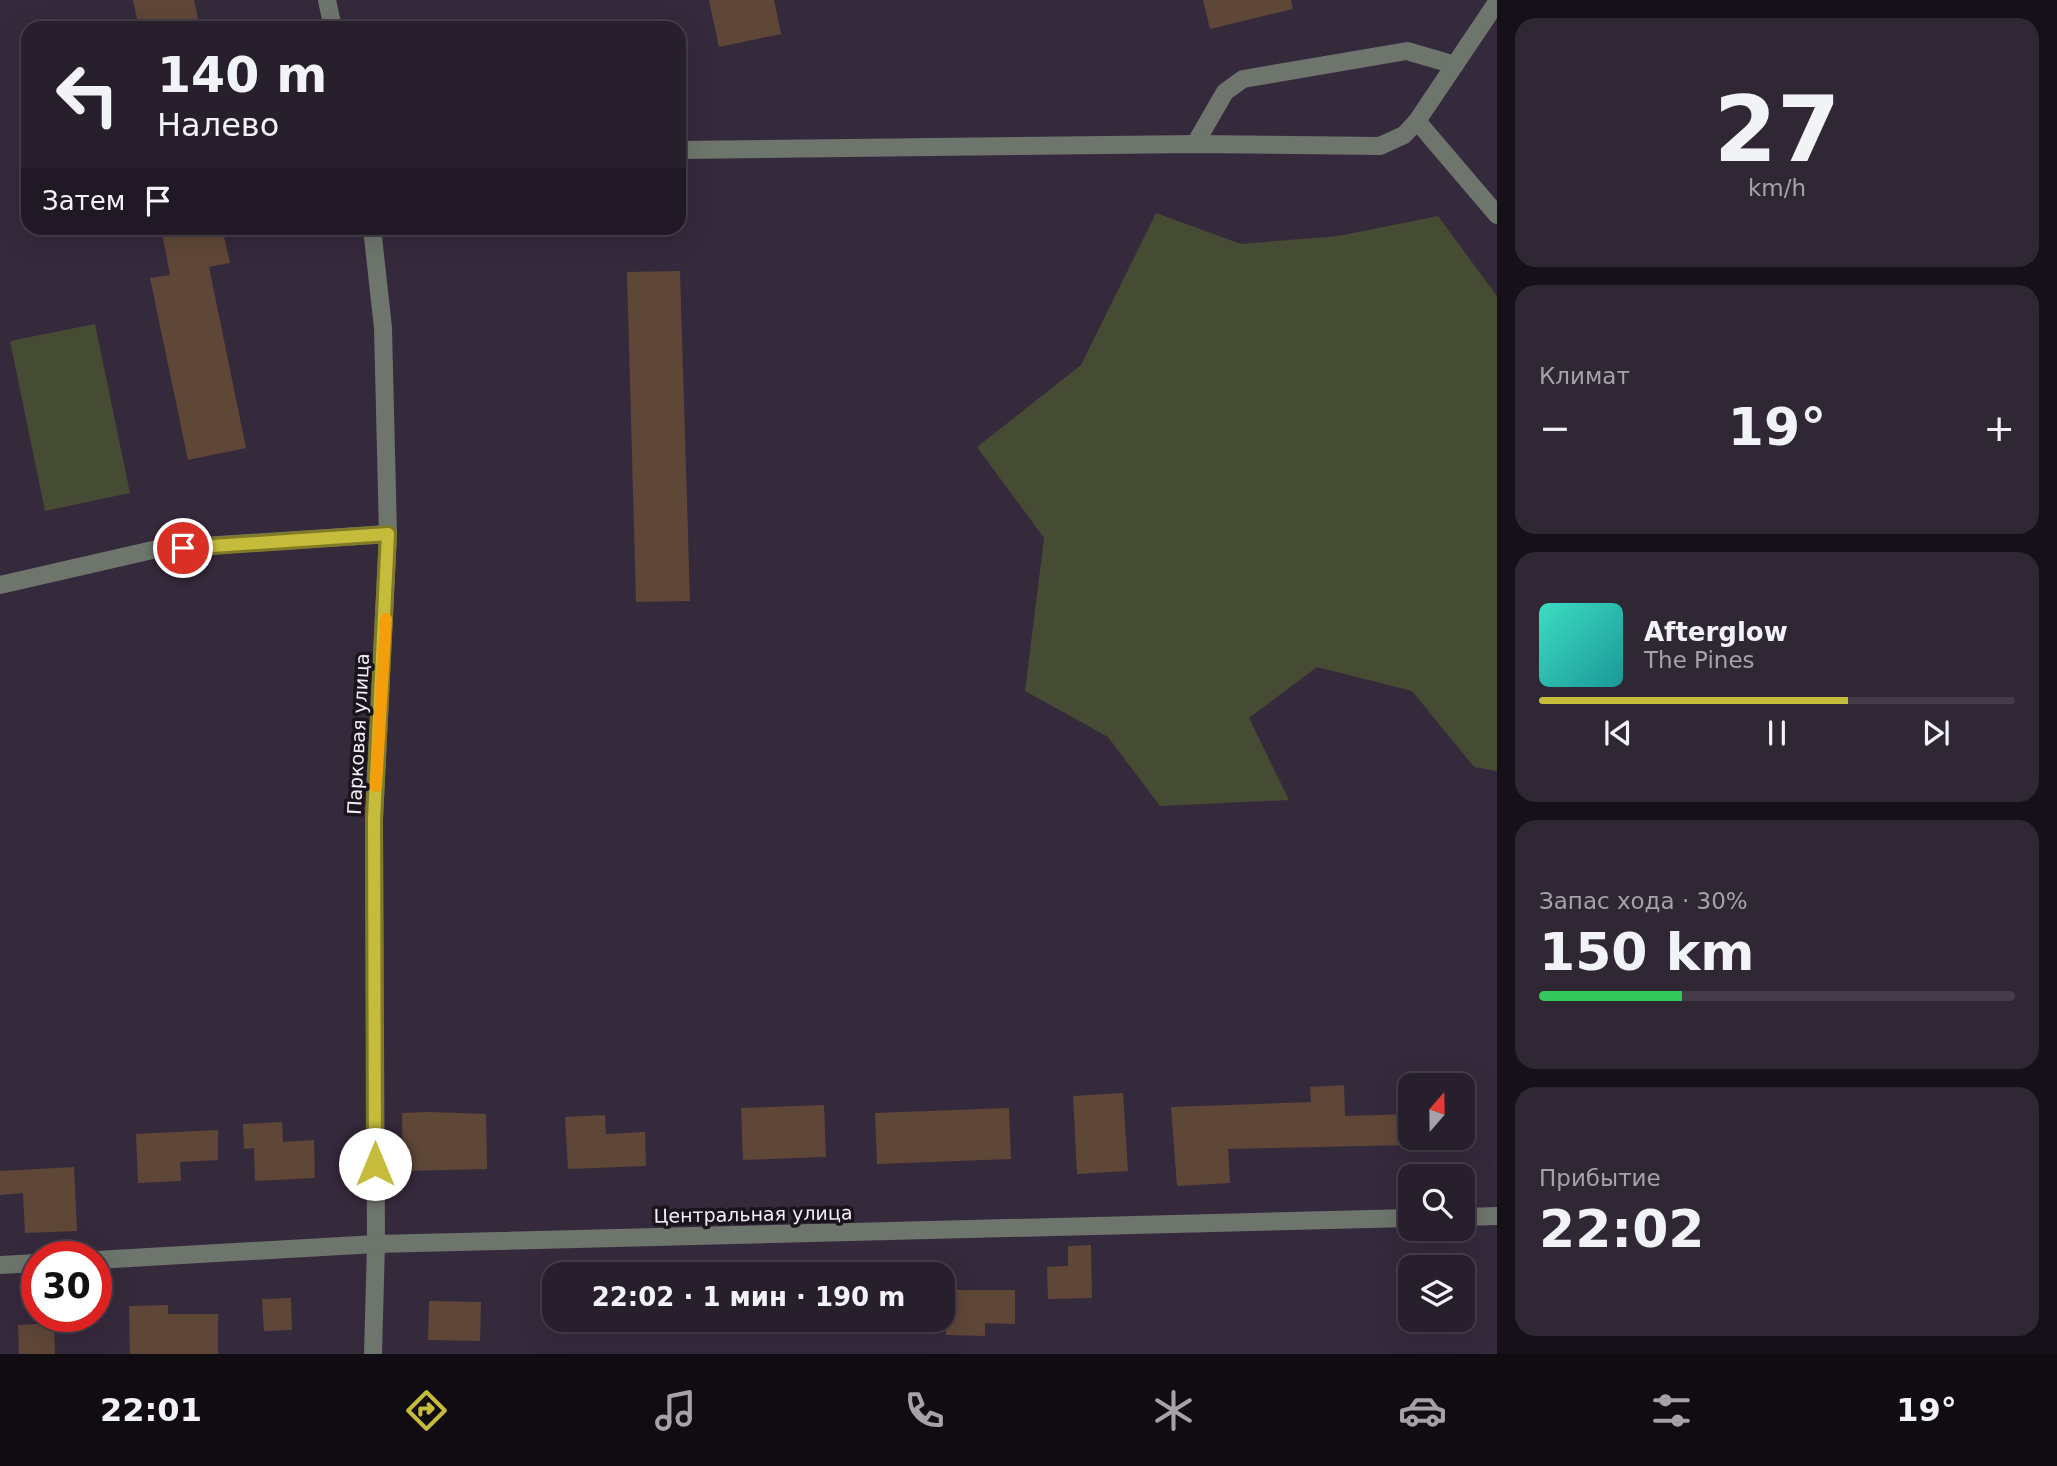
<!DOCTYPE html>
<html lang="ru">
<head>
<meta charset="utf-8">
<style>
	body { margin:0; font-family:"DejaVu Sans",sans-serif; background:#302735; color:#f1f3f6; height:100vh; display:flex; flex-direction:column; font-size:26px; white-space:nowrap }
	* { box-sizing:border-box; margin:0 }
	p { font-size:23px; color:#a5a2aa }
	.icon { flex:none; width:38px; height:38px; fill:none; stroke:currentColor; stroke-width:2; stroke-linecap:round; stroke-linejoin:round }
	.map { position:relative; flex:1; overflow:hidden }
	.panel { display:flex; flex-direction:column; gap:18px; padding:18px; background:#161119; width:560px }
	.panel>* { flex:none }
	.banner { position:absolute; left:21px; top:21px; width:665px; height:214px; border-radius:21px; box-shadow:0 7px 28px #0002,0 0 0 2px #443d49; background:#281f2d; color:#f1f3f6; overflow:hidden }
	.needle { width:46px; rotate:20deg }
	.tools { position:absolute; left:1398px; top:1073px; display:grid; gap:14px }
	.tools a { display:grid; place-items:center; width:77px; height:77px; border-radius:14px; background:#281f2d; box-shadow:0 7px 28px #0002,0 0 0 2px #443d49; font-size:35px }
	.speed { position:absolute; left:21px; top:1241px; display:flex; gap:14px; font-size:35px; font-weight:700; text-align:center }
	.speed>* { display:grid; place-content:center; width:91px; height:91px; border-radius:50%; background:#281f2d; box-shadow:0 7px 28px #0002,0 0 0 2px #443d49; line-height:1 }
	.speed .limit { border:10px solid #d22; background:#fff; color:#111 }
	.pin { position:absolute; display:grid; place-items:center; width:60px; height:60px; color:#fff; margin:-30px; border:4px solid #fff; border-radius:50%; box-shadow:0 2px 7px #0007 }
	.me { position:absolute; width:77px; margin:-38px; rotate:0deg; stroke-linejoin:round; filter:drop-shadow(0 0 5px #0008) }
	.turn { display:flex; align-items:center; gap:24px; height:147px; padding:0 21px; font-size:32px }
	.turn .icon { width:91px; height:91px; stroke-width:2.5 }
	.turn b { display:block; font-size:49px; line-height:60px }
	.then { display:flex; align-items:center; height:66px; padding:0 21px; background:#0003; gap:14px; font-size:26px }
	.big { font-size:52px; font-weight:800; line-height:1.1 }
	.panel .widget { flex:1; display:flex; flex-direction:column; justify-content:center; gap:10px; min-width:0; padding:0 24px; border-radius:21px; background:#302735 }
	.panel .dial { align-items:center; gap:0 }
	.dial b { font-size:91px; line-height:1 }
	.song { display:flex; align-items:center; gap:21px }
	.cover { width:84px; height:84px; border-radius:10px; background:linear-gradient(135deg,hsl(170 70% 55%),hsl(180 70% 35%)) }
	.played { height:7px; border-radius:4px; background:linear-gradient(90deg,#c6bc3c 65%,#443d49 65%) }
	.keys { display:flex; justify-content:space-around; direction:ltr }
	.heat { display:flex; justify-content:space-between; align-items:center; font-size:38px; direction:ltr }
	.charge { height:10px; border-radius:5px; background:linear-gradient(90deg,#34c759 30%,#443d49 0) }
	.trip { position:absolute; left:542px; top:1262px; width:413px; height:70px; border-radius:21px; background:#281f2d; box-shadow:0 7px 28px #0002,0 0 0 2px #443d49; font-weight:800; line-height:70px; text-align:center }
	.menu { display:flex; height:112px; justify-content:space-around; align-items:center; background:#100c12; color:#a5a2aa }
	.menu .icon { width:49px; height:49px }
	.menu .selected { color:#c6bc3c }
	.menu b { font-size:32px; color:#f1f3f6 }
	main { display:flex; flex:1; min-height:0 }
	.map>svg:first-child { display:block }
	.green { fill:#464b33 }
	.building { fill:#5f4737 }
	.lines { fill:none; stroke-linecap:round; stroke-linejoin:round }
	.minor { stroke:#6d756c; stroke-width:18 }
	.route-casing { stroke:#817a27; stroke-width:18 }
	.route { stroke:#c6bc3c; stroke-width:12 }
	.slow { stroke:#f59e0b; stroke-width:12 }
	.labels { text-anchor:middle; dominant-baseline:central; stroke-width:7; stroke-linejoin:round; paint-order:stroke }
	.street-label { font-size:19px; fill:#f5eefa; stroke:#1a141d }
</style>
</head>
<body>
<main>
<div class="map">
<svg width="1497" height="1354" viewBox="0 0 1497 1354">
	<rect width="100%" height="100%" fill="#35293c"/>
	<g class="green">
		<polygon points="1156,213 1241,244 1338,236 1438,216 1497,296 1497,771 1474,767 1412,691 1317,667 1249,718 1289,800 1160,806 1108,737 1025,691 1044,538 977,447 1081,365"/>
		<polygon points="95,324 130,493 45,511 10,341"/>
	</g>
	<g class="building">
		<polygon points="133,0 194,0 200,28 139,28"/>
		<polygon points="709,0 774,0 781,34 719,47"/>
		<polygon points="1203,0 1291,0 1293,9 1210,29"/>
		<polygon points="161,228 222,228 230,263 209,267 246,448 188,460 150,278 170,275"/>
		<polygon points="680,271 690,601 636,602 627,272"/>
		<polygon points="1344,1085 1345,1116 1410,1114 1410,1145 1228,1149 1230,1183 1177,1186 1171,1107 1311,1102 1310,1087"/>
		<polygon points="1123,1093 1128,1171 1077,1174 1073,1096"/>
		<polygon points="824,1105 826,1157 743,1160 741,1108"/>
		<polygon points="1009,1108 1011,1159 877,1164 875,1113"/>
		<polygon points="429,1112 486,1114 487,1169 403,1171 402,1113"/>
		<polygon points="605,1115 606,1134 645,1132 646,1166 568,1169 565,1117"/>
		<polygon points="282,1122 283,1142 314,1140 315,1178 255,1181 254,1148 244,1149 243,1124"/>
		<polygon points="218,1130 218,1160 180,1162 181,1181 138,1183 136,1134"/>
		<polygon points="74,1167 77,1231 25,1233 23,1193 0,1195 0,1171"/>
		<polygon points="1091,1245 1092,1298 1048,1299 1047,1267 1068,1266 1068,1246"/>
		<polygon points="946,1290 1015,1290 1015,1324 985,1323 985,1336 946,1335"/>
		<polygon points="291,1298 292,1330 264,1331 262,1299"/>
		<polygon points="429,1301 481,1302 480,1341 428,1340"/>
		<polygon points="168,1305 168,1314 218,1314 218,1354 130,1354 129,1306"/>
		<polygon points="54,1323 55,1354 19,1354 18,1325"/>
	</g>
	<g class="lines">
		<g class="minor">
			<polyline points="327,0 333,28"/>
			<polyline points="1417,121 1497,215"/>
			<polyline points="1195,144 1225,92 1243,79 1407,51 1455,65"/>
			<polyline points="679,150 1195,144 1380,146 1404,135 1417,121 1497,2"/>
			<polyline points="372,228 383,328 388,534 374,819 376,1244 373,1354"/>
			<polyline points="0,585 157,549 388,534"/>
			<polyline points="1463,1217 1497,1216"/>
			<polyline points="96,1260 376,1244 1410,1218"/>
			<polyline points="0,1265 37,1263"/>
		</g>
	</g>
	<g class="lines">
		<g class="route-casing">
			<polyline id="route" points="183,548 388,534 374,819 375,1164"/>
		</g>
		<use href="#route" class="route"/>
		<polyline class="slow" points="376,786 386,619"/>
	</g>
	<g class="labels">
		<g class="street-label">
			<text transform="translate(358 734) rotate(-87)">Парковая улица</text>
			<text transform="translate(753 1214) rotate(-1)">Центральная улица</text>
		</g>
	</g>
</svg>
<div class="tools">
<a><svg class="needle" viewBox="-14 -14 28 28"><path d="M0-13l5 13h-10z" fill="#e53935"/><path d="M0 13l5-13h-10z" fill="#a5a2aa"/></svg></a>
<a><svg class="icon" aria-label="search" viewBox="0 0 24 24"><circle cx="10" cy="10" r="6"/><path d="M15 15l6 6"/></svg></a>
<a><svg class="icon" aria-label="layers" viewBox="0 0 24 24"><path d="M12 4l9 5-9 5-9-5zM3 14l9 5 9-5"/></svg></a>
</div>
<div class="speed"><div class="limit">30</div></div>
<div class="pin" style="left:183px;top:548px;background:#d93025"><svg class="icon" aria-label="arrive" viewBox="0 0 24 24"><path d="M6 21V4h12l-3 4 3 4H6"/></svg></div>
<svg class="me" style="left:375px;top:1164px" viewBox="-20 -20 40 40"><circle r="19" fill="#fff"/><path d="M0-13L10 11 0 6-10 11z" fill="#c6bc3c"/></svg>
<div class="trip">22:02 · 1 мин · 190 m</div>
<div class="banner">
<div class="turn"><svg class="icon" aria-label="left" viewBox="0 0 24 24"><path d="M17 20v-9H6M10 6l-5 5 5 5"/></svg><div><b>140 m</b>Налево</div></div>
<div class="then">Затем<svg class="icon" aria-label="arrive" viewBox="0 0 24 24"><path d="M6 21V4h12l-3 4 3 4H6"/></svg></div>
</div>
</div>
<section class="panel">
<div class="widget dial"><b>27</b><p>km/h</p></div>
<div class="widget"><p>Климат</p>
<div class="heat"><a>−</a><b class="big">19°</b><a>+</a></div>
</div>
<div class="widget">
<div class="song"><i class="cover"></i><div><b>Afterglow</b><p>The Pines</p></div></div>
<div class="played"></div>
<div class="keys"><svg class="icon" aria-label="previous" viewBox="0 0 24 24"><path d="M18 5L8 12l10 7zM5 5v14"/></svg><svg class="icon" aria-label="pause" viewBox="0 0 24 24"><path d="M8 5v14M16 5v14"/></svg><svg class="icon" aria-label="next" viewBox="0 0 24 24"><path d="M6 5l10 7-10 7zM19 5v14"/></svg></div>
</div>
<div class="widget"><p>Запас хода · 30%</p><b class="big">150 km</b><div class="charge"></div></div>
<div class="widget"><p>Прибытие</p><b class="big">22:02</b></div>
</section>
</main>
<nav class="menu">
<b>22:01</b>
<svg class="icon selected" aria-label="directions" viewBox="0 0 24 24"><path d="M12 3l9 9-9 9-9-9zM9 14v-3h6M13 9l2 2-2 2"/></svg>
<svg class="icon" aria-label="music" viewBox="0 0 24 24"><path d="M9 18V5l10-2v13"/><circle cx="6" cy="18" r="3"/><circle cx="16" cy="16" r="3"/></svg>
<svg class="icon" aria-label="phone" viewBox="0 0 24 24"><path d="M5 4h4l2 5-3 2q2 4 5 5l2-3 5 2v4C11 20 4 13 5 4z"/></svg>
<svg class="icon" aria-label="climate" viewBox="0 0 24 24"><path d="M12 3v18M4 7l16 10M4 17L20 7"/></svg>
<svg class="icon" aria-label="car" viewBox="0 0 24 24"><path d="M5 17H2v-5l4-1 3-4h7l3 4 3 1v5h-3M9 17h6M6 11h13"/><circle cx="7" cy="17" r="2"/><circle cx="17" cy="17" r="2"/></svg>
<svg class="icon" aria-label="filters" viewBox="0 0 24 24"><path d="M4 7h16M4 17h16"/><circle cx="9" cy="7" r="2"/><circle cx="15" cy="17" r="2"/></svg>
<b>19°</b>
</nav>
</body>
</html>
